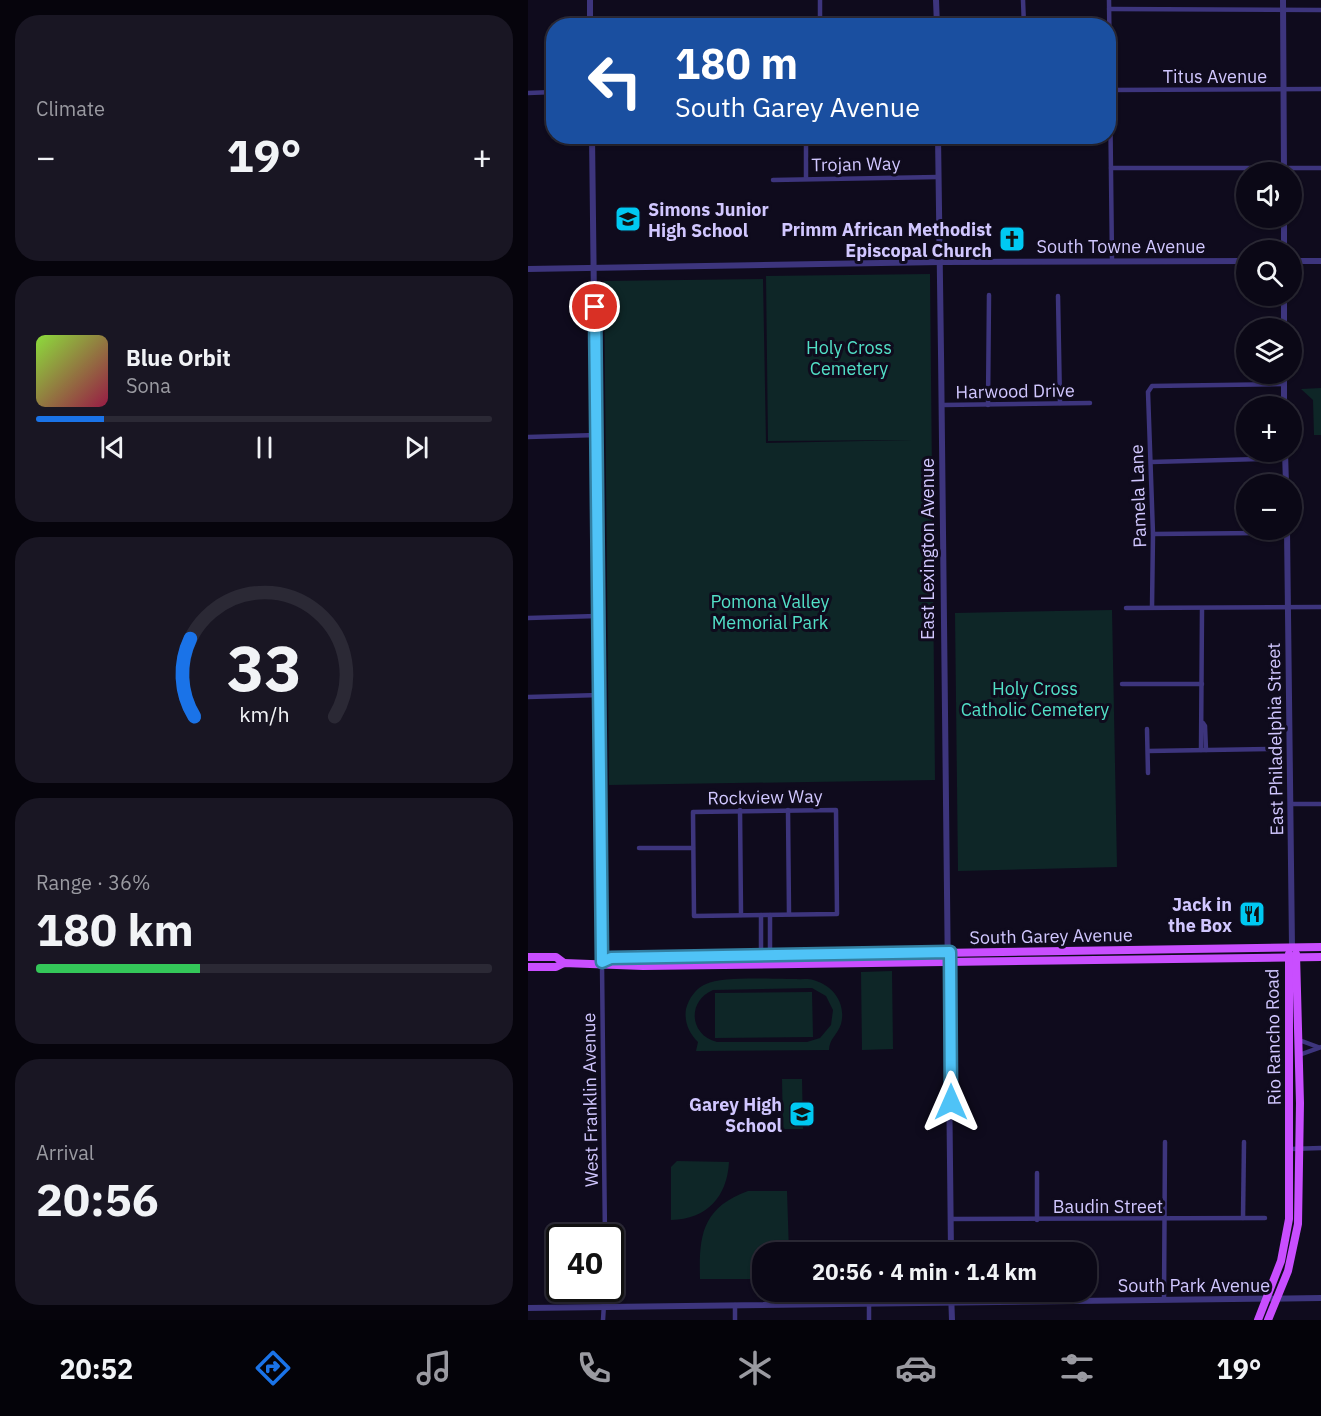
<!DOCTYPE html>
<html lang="en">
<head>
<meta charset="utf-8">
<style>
	body { margin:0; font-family:"IBM Plex Sans",sans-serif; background:#191623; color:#f1f3f6; height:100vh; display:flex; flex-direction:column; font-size:22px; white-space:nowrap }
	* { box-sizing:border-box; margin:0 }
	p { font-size:20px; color:#9a9aa1 }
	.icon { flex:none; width:33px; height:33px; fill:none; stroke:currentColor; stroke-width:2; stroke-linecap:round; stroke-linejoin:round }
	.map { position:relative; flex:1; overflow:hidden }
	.side { display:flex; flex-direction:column; gap:15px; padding:15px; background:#06040c; width:528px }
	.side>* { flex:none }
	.top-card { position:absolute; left:18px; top:18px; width:570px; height:126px; border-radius:24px; box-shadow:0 2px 4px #0004,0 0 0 2px #2b2935; background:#1a4fa0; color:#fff; overflow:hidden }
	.controls { position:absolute; left:708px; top:162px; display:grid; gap:12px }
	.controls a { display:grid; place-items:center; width:66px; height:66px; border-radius:50%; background:#0b0816; box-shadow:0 2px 4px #0004,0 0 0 2px #2b2935; font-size:30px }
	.speed { position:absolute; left:18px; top:1224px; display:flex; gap:12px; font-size:30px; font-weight:700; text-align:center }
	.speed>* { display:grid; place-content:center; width:78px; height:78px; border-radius:50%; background:#0b0816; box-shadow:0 2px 4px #0004,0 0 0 2px #2b2935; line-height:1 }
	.speed .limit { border:3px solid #111; border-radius:9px; background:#fff; color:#111 }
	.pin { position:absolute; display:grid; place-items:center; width:51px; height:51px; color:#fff; margin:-26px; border:3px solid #fff; border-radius:50%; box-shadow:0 2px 6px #0007 }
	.me { position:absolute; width:66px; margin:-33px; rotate:0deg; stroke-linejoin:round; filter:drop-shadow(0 0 4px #0008) }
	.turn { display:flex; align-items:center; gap:21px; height:126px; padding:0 30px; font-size:27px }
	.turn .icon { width:78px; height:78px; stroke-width:2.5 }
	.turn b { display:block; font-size:42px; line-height:51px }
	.big { font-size:45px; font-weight:700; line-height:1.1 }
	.side .tile { flex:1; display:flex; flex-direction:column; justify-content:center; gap:9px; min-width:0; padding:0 21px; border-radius:24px; background:#191623 }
	.side .dial { align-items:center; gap:0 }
	.dial svg { height:156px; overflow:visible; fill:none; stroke:#2b2935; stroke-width:7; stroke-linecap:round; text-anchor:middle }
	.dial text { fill:#f1f3f6; stroke:none }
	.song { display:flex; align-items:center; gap:18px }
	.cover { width:72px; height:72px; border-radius:9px; background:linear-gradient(135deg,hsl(90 70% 55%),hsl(340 70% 35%)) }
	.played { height:6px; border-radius:3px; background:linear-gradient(90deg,#1a73e8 15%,#2b2935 15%) }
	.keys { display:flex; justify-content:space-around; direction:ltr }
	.heat { display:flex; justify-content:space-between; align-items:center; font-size:33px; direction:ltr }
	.charge { height:9px; border-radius:4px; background:linear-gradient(90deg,#34c759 36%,#2b2935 0) }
	.trip { position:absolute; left:224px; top:1242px; width:345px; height:60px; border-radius:24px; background:#0b0816; box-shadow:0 2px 4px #0004,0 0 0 2px #2b2935; font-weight:700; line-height:60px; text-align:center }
	.tabs { display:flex; height:96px; justify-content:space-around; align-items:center; background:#040309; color:#9a9aa1 }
	.tabs .icon { width:42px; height:42px }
	.tabs .on { color:#1a73e8 }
	.tabs b { font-size:27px; color:#f1f3f6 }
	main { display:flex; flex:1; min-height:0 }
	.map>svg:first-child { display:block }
	.green { fill:#0e2627; fill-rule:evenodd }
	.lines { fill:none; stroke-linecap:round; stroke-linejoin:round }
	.minor { stroke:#3d357d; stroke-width:4.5 }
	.tertiary { stroke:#3d357d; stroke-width:6 }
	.primary { stroke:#c94eff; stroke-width:8 }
	.route-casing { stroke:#337fa1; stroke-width:15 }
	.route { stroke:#4fc3f7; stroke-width:10 }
	.labels { text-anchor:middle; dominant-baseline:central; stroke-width:6; stroke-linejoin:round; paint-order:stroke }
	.street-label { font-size:18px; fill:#d1c7ff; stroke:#0f0b1d }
	.poi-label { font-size:18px; font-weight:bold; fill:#d1c7ff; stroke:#0f0b1d; text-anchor:end }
	.park-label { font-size:18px; fill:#52e0c7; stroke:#0f0b1d }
</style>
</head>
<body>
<main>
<section class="side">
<div class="tile"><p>Climate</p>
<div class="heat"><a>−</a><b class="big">19°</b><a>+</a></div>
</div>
<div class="tile">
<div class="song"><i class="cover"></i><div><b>Blue Orbit</b><p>Sona</p></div></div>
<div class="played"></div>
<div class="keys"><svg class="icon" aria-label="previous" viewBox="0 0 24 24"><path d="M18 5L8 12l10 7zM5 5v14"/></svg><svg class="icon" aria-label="pause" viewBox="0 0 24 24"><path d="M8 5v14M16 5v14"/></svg><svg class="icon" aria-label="next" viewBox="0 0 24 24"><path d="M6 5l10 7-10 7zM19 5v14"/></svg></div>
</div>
<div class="tile dial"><svg viewBox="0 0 100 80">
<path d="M14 69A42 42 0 1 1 86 69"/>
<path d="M14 69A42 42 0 0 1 12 29" stroke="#1a73e8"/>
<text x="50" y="56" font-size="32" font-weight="700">33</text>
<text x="50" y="72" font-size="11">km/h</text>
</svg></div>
<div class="tile"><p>Range · 36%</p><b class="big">180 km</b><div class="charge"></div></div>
<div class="tile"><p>Arrival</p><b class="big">20:56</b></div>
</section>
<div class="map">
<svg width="793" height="1320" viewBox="0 0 793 1320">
	<rect width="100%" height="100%" fill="#0f0b1d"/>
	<g class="green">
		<polygon points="402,274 407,780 81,785 76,281 235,279 238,443 385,440 240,441 238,276"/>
		<polygon points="793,388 793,435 786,435 785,400 773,389"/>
		<polygon points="584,610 589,867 430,871 427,613"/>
		<polygon points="364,971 365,1049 334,1050 333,972"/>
		<path d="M280,979C302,982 319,1001 313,1024C310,1034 301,1039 301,1050L168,1051L170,1042C161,1033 156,1022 158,1009C161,998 168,988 178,984C196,975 257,980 280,979ZM284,988L298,996L305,1010L303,1025L292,1038L279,1042H189C161,1035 159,1001 185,990Z"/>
		<polygon points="284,992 285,1037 187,1038 187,993"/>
		<polygon points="254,1079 274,1079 275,1129 255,1129"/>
		<path d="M149,1161L201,1162C199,1197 179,1219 143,1220V1167Z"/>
		<path d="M220,1191H259L261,1252H234V1279H172C171,1237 173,1208 220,1191Z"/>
	</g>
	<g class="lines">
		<g class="minor">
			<polyline points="495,0 496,26"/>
			<polyline points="581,0 584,261"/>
			<polyline points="581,9 793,10"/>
			<polyline points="292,26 292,0"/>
			<polyline points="580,90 793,89"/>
			<polyline points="0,93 26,92"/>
			<polyline points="278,136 278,178"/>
			<polyline points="583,168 793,168"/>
			<polyline points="245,180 410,177"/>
			<polyline points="530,296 532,403"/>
			<polyline points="414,405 562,403"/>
			<polyline points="460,405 461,295"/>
			<polyline points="0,437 69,435"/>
			<polyline points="623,462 732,459"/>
			<polyline points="625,534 733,533"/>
			<polyline points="624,607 625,534 620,392 624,386 756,384"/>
			<polyline points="598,608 793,607"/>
			<polyline points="0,618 69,616"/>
			<polyline points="594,684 674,684"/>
			<polyline points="0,697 72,695"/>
			<polyline points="675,723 677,726 678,750"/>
			<polyline points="619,729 620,773"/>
			<polyline points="673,750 674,609"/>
			<polyline points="620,751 741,749"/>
			<polyline points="763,804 793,804"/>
			<polyline points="212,810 213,915"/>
			<polyline points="260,810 261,914"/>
			<polygon points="308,810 309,914 166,916 165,812"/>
			<polyline points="111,848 165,848"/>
			<polyline points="233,915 233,964"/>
			<polyline points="242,963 242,915"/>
			<polyline points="74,965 77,1238"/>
			<polyline points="771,1040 790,1047"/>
			<polyline points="771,1055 793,1047"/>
			<polyline points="762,1149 793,1148"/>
			<polyline points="715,1218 716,1142"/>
			<polyline points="423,1219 737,1218"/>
			<polyline points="509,1220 509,1173"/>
			<polyline points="636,1300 637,1142"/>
			<polyline points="207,1305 207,1320"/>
			<polyline points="75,1320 77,1288"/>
			<polyline points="341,1320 341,1304"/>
		</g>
		<g class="tertiary">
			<polyline points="62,0 62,26"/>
			<polyline points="408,0 409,26"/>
			<polyline points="755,0 756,172"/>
			<polyline points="64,136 74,962"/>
			<path d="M410,136C415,508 421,880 423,1252"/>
			<polyline points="756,218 756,250"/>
			<polyline points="764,261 793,261"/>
			<polyline points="0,269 413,262 718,261"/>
			<polyline points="756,328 756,296"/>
			<polyline points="756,374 756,406"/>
			<polyline points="757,452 758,484"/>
			<polyline points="759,530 764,947"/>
			<polyline points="423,1292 424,1320"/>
			<polyline points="0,1308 793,1298"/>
		</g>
		<g class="primary">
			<polyline points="0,957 28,957 36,963"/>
			<polyline points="74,962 83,958 793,947"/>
			<polyline points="0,967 28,967 36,963 115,966 793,957"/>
			<polyline points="730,1320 753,1261 761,1219 761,954"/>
			<polyline points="740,1320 760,1271 770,1224 772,1103 768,954"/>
		</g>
	</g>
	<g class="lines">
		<g class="route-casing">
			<polyline id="route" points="67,307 74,962 83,958 422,952 423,1102"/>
		</g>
		<use href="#route" class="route"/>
	</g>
	<defs>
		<g id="school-square" transform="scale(1.35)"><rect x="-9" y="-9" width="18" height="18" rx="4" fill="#00c9f2" stroke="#0f0b1d"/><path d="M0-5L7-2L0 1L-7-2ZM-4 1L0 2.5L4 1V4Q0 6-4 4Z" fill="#111"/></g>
		<g id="church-square" transform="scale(1.35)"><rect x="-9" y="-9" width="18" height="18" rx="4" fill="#00c9f2" stroke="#0f0b1d"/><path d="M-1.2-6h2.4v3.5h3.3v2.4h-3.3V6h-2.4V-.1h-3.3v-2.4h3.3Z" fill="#111"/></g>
		<g id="restaurant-square" transform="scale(1.35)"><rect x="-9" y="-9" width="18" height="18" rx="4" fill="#00c9f2" stroke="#0f0b1d"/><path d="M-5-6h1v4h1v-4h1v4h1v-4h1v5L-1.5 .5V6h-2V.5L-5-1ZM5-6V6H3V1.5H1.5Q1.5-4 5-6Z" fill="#111"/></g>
	</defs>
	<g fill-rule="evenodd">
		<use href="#school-square" x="100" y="219"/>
		<use href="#church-square" x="484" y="239"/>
		<use href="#restaurant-square" x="724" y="914"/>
		<use href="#school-square" x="274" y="1114"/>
	</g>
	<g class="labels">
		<g class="street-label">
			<text x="687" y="76">Titus Avenue</text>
			<text transform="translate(328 164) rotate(-1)">Trojan Way</text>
			<text x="593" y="246">South Towne Avenue</text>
			<text transform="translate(487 391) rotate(-1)">Harwood Drive</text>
			<text transform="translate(610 496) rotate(-92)">Pamela Lane</text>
			<text transform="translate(399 549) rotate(-90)">East Lexington Avenue</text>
			<text transform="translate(747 739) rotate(-91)">East Philadelphia Street</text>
			<text transform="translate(237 797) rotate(-1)">Rockview Way</text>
			<text transform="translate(523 936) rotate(-1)">South Garey Avenue</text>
			<text transform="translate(745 1037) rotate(-91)">Rio Rancho Road</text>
			<text transform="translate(62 1100) rotate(-91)">West Franklin Avenue</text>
			<text x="580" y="1206">Baudin Street</text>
			<text x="666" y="1285">South Park Avenue</text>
		</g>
		<g class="poi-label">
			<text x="120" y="209" text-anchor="start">Simons Junior<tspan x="120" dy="21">High School</tspan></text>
			<text x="464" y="229">Primm African Methodist<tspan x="464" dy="21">Episcopal Church</tspan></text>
			<text x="704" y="904">Jack in<tspan x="704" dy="21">the Box</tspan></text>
			<text x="254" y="1104">Garey High<tspan x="254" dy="21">School</tspan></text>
		</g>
		<g class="park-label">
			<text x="321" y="347">Holy Cross<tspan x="321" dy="21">Cemetery</tspan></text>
			<text x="242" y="601">Pomona Valley<tspan x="242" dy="21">Memorial Park</tspan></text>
			<text x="507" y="688">Holy Cross<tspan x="507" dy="21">Catholic Cemetery</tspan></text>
		</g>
	</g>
</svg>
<div class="controls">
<a><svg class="icon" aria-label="sound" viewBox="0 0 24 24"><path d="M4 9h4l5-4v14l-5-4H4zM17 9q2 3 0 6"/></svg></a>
<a><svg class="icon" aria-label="search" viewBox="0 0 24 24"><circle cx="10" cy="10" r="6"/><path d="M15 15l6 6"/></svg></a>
<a><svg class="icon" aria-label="layers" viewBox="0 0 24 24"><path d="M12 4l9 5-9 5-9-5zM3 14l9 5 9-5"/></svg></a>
<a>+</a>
<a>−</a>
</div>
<div class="speed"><div class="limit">40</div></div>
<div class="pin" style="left:67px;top:307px;background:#d93025"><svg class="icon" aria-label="arrive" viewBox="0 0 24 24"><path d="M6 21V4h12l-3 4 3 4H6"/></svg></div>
<svg class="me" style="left:423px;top:1102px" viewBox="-20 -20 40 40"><path d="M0-17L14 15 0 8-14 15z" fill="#4fc3f7" stroke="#fff" stroke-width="4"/></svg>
<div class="trip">20:56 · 4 min · 1.4 km</div>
<div class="top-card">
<div class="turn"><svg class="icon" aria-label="left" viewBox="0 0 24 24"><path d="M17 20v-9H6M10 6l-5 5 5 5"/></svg><div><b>180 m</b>South Garey Avenue</div></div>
</div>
</div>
</main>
<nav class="tabs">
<b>20:52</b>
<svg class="icon on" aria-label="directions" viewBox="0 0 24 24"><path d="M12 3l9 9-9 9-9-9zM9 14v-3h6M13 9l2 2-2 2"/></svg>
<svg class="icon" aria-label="music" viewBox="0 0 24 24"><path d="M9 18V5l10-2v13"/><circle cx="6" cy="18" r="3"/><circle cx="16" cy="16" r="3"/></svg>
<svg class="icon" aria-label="phone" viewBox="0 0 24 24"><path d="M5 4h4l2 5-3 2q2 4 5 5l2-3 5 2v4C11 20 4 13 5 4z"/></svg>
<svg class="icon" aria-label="climate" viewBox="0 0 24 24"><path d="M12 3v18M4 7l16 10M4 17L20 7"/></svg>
<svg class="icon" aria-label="car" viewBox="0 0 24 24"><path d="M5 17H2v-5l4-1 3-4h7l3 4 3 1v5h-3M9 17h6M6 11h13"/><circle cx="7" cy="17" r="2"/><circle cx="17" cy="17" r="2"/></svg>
<svg class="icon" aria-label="filters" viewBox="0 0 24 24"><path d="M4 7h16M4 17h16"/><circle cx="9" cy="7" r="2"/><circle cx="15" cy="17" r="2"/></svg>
<b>19°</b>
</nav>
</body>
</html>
